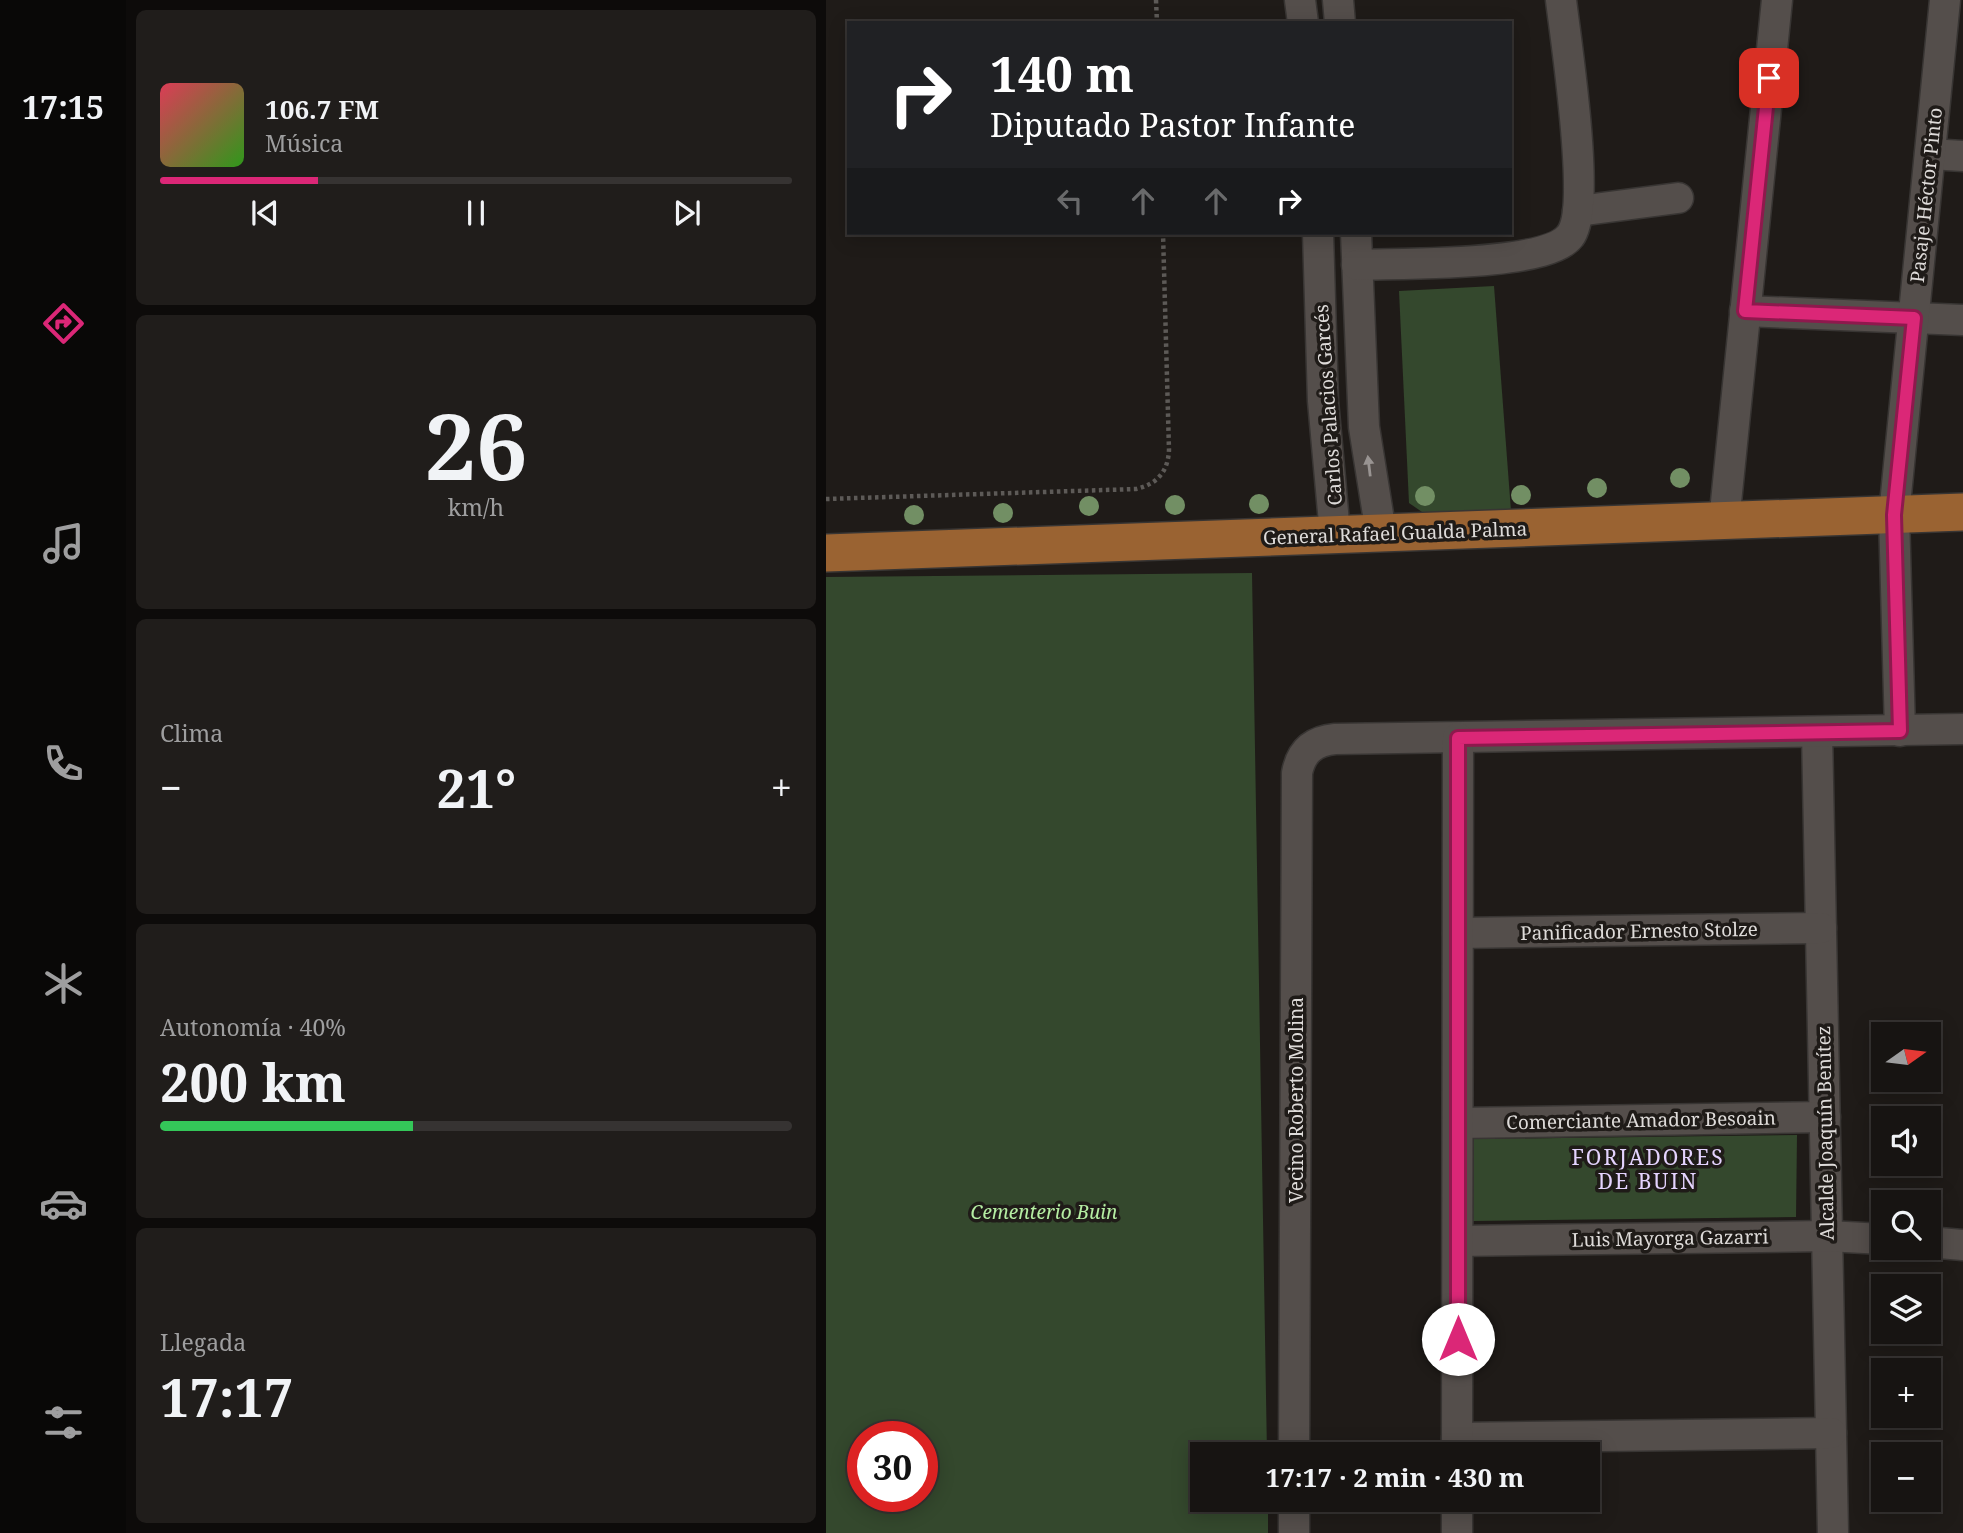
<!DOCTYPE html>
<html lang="es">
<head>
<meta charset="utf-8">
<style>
	body { margin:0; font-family:"Noto Serif",serif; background:#201d1b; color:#f1f3f6; height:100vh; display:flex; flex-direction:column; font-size:26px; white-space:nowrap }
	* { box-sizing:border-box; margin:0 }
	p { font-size:23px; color:#9e9e9f }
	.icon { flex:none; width:38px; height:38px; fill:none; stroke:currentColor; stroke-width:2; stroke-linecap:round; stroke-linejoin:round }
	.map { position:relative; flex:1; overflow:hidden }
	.sheet { display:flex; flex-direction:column; gap:10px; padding:10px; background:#0d0b0a; width:700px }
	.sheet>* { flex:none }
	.hud { position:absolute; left:21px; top:21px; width:665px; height:214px; border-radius:0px; box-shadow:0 4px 18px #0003,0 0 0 2px #363332; background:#202124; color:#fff; overflow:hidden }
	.needle { width:46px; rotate:76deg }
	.tools { position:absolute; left:1045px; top:1022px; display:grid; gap:14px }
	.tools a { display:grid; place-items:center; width:70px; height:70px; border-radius:0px; background:#171412; box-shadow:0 4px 18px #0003,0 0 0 2px #363332; font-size:35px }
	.speed { position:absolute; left:21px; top:1421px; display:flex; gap:14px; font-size:35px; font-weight:700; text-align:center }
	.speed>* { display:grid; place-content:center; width:91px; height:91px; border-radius:50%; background:#171412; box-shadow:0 4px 18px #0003,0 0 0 2px #363332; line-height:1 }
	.speed .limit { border:10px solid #d22; background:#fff; color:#111 }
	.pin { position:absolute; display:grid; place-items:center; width:60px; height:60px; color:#fff; margin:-30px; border-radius:14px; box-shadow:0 4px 10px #0006 }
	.me { position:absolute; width:77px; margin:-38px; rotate:0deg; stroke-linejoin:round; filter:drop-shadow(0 0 5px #0008) }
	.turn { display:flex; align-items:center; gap:24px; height:147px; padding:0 28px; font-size:32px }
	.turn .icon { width:91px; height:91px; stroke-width:2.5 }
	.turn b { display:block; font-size:49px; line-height:60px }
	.lanes { display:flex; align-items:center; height:66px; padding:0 28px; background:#0003; justify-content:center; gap:35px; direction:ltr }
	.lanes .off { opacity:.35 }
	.big { font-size:52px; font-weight:700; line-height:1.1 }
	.sheet .card { flex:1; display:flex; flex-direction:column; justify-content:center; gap:10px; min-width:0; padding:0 24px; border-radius:10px; background:#201d1b }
	.sheet .dial { align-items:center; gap:0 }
	.dial b { font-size:91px; line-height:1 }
	.song { display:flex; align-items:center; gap:21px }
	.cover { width:84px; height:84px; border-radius:10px; background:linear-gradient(135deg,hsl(350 70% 55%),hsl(110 70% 35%)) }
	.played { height:7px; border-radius:4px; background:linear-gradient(90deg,#db2777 25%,#363332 25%) }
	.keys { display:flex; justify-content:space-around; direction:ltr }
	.heat { display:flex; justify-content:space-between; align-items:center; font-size:38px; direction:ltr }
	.charge { height:10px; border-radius:5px; background:linear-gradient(90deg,#34c759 40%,#363332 0) }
	.trip { position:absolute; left:364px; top:1442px; width:410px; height:70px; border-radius:0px; background:#171412; box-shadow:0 4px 18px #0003,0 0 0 2px #363332; font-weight:700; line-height:70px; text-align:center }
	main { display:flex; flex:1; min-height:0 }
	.tabs { display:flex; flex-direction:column; width:126px; justify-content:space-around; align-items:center; background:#090807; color:#9e9e9f }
	.tabs .icon { width:49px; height:49px }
	.tabs .active { color:#db2777 }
	.tabs b { font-size:32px; color:#f1f3f6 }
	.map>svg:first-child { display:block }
	.green { fill:#34482d; fill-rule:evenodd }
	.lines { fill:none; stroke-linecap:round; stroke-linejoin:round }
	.minor-casing { stroke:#383533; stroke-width:33 }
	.major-casing { stroke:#383533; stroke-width:40 }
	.path { stroke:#5d5a57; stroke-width:4.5; stroke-dasharray:3.5 3.5; stroke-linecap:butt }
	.minor { stroke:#544e4b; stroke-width:30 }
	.major { stroke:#9a6332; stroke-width:37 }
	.tree { fill:#728f64 }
	.oneway { fill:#999492 }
	.route-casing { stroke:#8e194d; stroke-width:18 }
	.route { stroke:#db2777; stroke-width:12 }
	.labels { text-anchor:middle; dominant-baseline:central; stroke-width:7; stroke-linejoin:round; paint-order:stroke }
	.street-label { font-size:19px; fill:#dedbd9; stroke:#1f1b18 }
	.park-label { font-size:19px; font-style:italic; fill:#b5eea3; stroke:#1f1b18 }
	.neighbourhood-label { font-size:21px; letter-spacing:2px; fill:#e4d3fe; stroke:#1f1b18 }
</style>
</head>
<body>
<main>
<nav class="tabs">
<b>17:15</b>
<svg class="icon active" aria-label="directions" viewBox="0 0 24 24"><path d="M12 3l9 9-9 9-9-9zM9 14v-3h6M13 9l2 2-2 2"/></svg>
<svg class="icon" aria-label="music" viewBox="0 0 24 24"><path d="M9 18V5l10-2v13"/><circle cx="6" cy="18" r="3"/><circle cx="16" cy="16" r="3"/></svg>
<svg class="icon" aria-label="phone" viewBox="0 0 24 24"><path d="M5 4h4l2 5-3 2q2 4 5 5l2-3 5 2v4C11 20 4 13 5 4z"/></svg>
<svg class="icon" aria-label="climate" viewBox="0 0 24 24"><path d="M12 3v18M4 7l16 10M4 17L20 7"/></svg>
<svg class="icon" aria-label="car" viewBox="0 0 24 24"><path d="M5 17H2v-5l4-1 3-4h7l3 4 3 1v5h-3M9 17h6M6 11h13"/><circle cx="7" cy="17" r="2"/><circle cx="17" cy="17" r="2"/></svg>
<svg class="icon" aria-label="filters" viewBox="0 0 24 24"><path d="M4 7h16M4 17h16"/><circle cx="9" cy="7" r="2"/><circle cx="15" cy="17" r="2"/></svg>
</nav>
<section class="sheet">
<div class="card">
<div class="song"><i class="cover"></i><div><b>106.7 FM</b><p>Música</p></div></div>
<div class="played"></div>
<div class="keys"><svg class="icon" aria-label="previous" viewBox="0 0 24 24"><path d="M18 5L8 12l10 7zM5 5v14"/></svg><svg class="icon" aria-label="pause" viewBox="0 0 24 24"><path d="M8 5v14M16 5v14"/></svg><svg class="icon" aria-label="next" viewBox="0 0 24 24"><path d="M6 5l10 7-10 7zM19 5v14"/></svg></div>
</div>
<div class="card dial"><b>26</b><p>km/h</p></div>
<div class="card"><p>Clima</p>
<div class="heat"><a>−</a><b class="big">21°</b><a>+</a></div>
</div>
<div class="card"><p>Autonomía · 40%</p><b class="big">200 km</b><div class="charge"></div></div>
<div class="card"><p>Llegada</p><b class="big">17:17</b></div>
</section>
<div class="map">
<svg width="1137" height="1533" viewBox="0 0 1137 1533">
	<rect width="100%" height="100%" fill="#1f1b18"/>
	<g class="green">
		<polygon points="668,286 685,511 599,514 583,503 573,291"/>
		<path d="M426,573L441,1454H376V1500H442V1533H0V577ZM37,1437H96V1496H37Z"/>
		<polygon points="971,1135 970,1217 647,1221 648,1139"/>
	</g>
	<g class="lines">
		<g class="minor-casing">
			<g id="minor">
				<polyline points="474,0 477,23"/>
				<polyline points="512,0 514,23"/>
				<polyline points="1104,154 1137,156"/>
				<polyline points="752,211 852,198"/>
				<polyline points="492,233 497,401 509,534"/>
				<polyline points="530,233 538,427 555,533"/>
				<path d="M531,265C572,263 721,267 744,236C766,208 740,42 735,0"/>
				<polyline points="919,311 1137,320"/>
				<polyline points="898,522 951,0"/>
				<polyline points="1074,731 1068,515 1119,0"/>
				<polyline points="991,732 1007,1533"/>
				<polyline points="632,933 995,928"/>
				<polyline points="632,1123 999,1117"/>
				<polyline points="632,1241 1001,1236 1057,1239"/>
				<polyline points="1102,1242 1137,1245"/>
				<polyline points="631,1438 1005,1433"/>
				<path d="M468,1454L471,773C475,752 487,741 509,739L1137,729"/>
				<polyline points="631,1454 632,738"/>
				<polyline points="468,1533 468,1500"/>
				<polyline points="631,1533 631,1500"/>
			</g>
		</g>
		<g class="major-casing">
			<polyline id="major" points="0,553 1137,512"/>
		</g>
		<g class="path">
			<polyline points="330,0 331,23"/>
			<path d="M0,499L310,489C331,484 342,472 343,450L337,233"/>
		</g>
		<use href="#minor" class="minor"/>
		<use href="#major" class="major"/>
	</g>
	<g class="tree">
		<circle cx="854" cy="478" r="10"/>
		<circle cx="771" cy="488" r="10"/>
		<circle cx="695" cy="495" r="10"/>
		<circle cx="599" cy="496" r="10"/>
		<circle cx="433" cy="504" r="10"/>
		<circle cx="349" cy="505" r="10"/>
		<circle cx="263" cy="506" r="10"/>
		<circle cx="177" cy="513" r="10"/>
		<circle cx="88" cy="515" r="10"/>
	</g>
	<defs><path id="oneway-solid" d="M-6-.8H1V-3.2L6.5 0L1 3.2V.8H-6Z" transform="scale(1.75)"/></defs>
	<use class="oneway" href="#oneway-solid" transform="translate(543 466) rotate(-97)"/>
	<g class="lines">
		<g class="route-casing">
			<polyline id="route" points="632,1339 632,738 1074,731 1068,515 1088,318 919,311 943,78"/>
		</g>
		<use href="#route" class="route"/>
	</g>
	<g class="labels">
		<g class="street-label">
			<text transform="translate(1100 195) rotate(-84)">Pasaje Héctor Pinto</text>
			<text transform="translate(502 405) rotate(-94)">Carlos Palacios Garcés</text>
			<text transform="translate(569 533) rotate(-2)">General Rafael Gualda Palma</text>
			<text transform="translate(813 931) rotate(-1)">Panificador Ernesto Stolze</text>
			<text transform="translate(470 1100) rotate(-90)">Vecino Roberto Molina</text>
			<text transform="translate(815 1120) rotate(-1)">Comerciante Amador Besoain</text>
			<text transform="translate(999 1133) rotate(-91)">Alcalde Joaquín Benítez</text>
			<text transform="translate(844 1238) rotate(-1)">Luis Mayorga Gazarri</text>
		</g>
		<g class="park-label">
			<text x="218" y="1212">Cementerio Buin</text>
		</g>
		<g class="neighbourhood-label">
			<text x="822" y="1157">FORJADORES<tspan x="822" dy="24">DE BUIN</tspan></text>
		</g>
	</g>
</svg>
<div class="tools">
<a><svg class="needle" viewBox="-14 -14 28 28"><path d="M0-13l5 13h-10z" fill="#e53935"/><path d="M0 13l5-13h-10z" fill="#9e9e9f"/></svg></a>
<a><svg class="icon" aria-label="sound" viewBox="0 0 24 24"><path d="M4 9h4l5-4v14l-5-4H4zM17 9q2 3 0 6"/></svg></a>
<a><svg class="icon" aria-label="search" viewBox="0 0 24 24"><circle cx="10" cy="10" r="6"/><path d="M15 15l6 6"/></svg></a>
<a><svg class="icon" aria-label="layers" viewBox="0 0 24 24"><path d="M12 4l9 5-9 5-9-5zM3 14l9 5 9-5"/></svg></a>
<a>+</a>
<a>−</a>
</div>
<div class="speed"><div class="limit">30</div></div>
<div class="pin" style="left:943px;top:78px;background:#d93025"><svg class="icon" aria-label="arrive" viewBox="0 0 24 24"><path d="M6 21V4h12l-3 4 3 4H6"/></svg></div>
<svg class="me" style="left:632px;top:1339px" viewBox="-20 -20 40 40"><circle r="19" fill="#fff"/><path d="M0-13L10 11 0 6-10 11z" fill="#db2777"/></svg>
<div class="trip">17:17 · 2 min · 430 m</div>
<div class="hud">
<div class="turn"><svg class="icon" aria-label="right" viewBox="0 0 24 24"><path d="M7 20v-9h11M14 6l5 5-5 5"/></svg><div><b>140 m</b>Diputado Pastor Infante</div></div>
<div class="lanes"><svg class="icon off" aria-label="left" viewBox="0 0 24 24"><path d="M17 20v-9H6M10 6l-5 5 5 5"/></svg><svg class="icon off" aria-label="ahead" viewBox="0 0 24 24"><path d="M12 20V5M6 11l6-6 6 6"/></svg><svg class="icon off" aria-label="ahead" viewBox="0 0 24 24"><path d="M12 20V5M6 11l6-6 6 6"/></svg><svg class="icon" aria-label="right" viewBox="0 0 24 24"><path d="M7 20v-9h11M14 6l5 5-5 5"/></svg></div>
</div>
</div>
</main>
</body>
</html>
